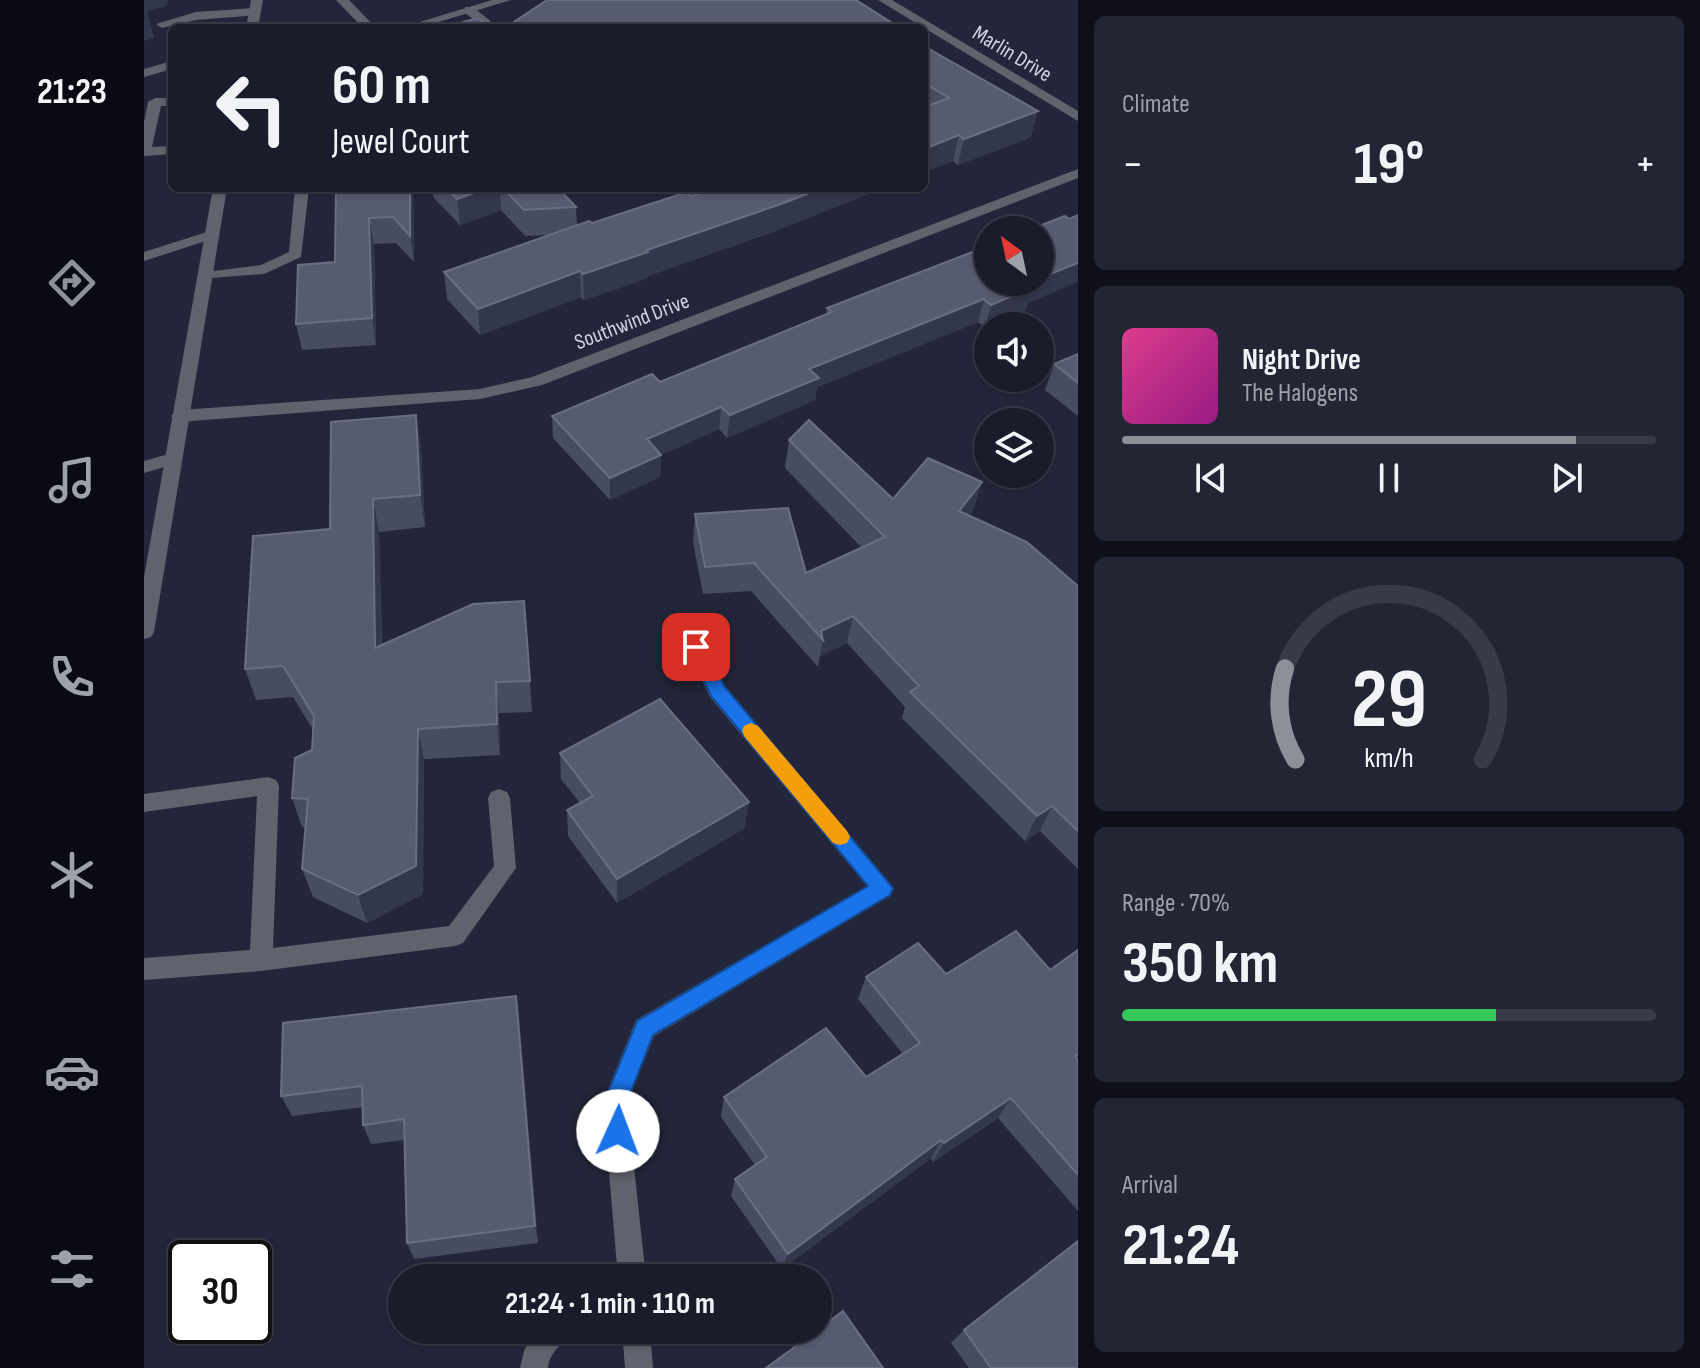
<!DOCTYPE html>
<html lang="en">
<head>
<meta charset="utf-8">
<style>
	body { margin:0; font-family:"Sofia Sans Condensed",sans-serif; background:#232534; color:#f1f3f6; height:100vh; display:flex; flex-direction:column; font-size:30px; white-space:nowrap }
	* { box-sizing:border-box; margin:0 }
	p { font-size:26px; color:#9fa1a9 }
	.icon { flex:none; width:44px; height:44px; fill:none; stroke:currentColor; stroke-width:2; stroke-linecap:round; stroke-linejoin:round }
	.map { position:relative; flex:1; overflow:hidden }
	.panel { display:flex; flex-direction:column; gap:16px; padding:16px; background:#0e0f18; width:622px }
	.panel>* { flex:none }
	.hud { position:absolute; left:24px; top:24px; width:760px; height:168px; border-radius:12px; box-shadow:0 2px 6px #0004,0 0 0 2px #383a48; background:#1a1c2c; color:#f1f3f6; overflow:hidden }
	.needle { width:52px; rotate:327deg }
	.tools { position:absolute; left:830px; top:216px; display:grid; gap:16px }
	.tools a { display:grid; place-items:center; width:80px; height:80px; border-radius:50%; background:#1a1c2c; box-shadow:0 2px 6px #0004,0 0 0 2px #383a48; font-size:40px }
	.speed { position:absolute; left:24px; top:1240px; display:flex; gap:16px; font-size:40px; font-weight:700; text-align:center }
	.speed>* { display:grid; place-content:center; width:104px; height:104px; border-radius:50%; background:#1a1c2c; box-shadow:0 2px 6px #0004,0 0 0 2px #383a48; line-height:1 }
	.speed .limit { border:4px solid #111; border-radius:12px; background:#fff; color:#111 }
	.pin { position:absolute; display:grid; place-items:center; width:68px; height:68px; color:#fff; margin:-34px; border-radius:16px; box-shadow:0 4px 12px #0006 }
	.me { position:absolute; width:88px; margin:-44px; rotate:2deg; stroke-linejoin:round; filter:drop-shadow(0 0 6px #0008) }
	.turn { display:flex; align-items:center; gap:28px; height:168px; padding:0 32px; font-size:36px }
	.turn .icon { width:104px; height:104px; stroke-width:2.5 }
	.turn b { display:block; font-size:56px; line-height:68px }
	.big { font-size:60px; font-weight:700; line-height:1.1 }
	.panel .tile { flex:1; display:flex; flex-direction:column; justify-content:center; gap:12px; min-width:0; padding:0 28px; border-radius:12px; background:#232534 }
	.panel .dial { align-items:center; gap:0 }
	.dial svg { height:208px; overflow:visible; fill:none; stroke:#383a48; stroke-width:7; stroke-linecap:round; text-anchor:middle }
	.dial text { fill:#f1f3f6; stroke:none }
	.song { display:flex; align-items:center; gap:24px }
	.cover { width:96px; height:96px; border-radius:12px; background:linear-gradient(135deg,hsl(330 70% 55%),hsl(310 70% 35%)) }
	.played { height:8px; border-radius:4px; background:linear-gradient(90deg,#8c9099 85%,#383a48 85%) }
	.keys { display:flex; justify-content:space-around; direction:ltr }
	.heat { display:flex; justify-content:space-between; align-items:center; font-size:44px; direction:ltr }
	.charge { height:12px; border-radius:6px; background:linear-gradient(90deg,#34c759 70%,#383a48 0) }
	.trip { position:absolute; left:244px; top:1264px; width:444px; height:80px; border-radius:40px; background:#1a1c2c; box-shadow:0 2px 6px #0004,0 0 0 2px #383a48; font-weight:700; line-height:80px; text-align:center }
	main { display:flex; flex:1; min-height:0 }
	.menu { display:flex; flex-direction:column; width:144px; justify-content:space-around; align-items:center; background:#0a0b12; color:#9fa1a9 }
	.menu .icon { width:56px; height:56px }
	.menu .active { color:#8c9099 }
	.menu b { font-size:36px; color:#f1f3f6 }
	.map>svg:first-child { display:block }
	.lines { fill:none; stroke-linecap:round; stroke-linejoin:round }
	.service { fill:#60626d; fill-rule:evenodd }
	.minor { fill:#60626d; fill-rule:evenodd }
	.tertiary { fill:#60626d; fill-rule:evenodd }
	.wall { fill:#484c62 }
	.shaded-wall { fill:#33374c }
	.building { fill:#575b6f; stroke:#6a6e81; stroke-width:2 }
	.route { fill:#1a73e8; stroke:#114b97; stroke-width:2 }
	.slow { fill:#f59e0b }
	.labels { text-anchor:middle; dominant-baseline:central; stroke-width:8; stroke-linejoin:round; paint-order:stroke }
	.far-street-label { font-size:22px; fill:#d1d3e1; stroke:#23263a }
</style>
</head>
<body>
<main>
<nav class="menu">
<b>21:23</b>
<svg class="icon active" aria-label="directions" viewBox="0 0 24 24"><path d="M12 3l9 9-9 9-9-9zM9 14v-3h6M13 9l2 2-2 2"/></svg>
<svg class="icon" aria-label="music" viewBox="0 0 24 24"><path d="M9 18V5l10-2v13"/><circle cx="6" cy="18" r="3"/><circle cx="16" cy="16" r="3"/></svg>
<svg class="icon" aria-label="phone" viewBox="0 0 24 24"><path d="M5 4h4l2 5-3 2q2 4 5 5l2-3 5 2v4C11 20 4 13 5 4z"/></svg>
<svg class="icon" aria-label="climate" viewBox="0 0 24 24"><path d="M12 3v18M4 7l16 10M4 17L20 7"/></svg>
<svg class="icon" aria-label="car" viewBox="0 0 24 24"><path d="M5 17H2v-5l4-1 3-4h7l3 4 3 1v5h-3M9 17h6M6 11h13"/><circle cx="7" cy="17" r="2"/><circle cx="17" cy="17" r="2"/></svg>
<svg class="icon" aria-label="filters" viewBox="0 0 24 24"><path d="M4 7h16M4 17h16"/><circle cx="9" cy="7" r="2"/><circle cx="15" cy="17" r="2"/></svg>
</nav>
<div class="map">
<svg width="934" height="1368" viewBox="0 0 934 1368">
	<rect width="100%" height="100%" fill="#23263a"/>
	<g class="lines">
		<g class="service">
			<polygon points="192,0 205,0 232,28 219,28"/>
			<polygon points="321,7 329,7 355,28 341,28 321,13"/>
			<polygon points="111,8 115,9 115,15 52,20 18,28 12,24 52,12"/>
			<polygon points="28,98 28,106 17,106 8,147 28,146 28,154 0,156 0,122 4,102 11,98"/>
			<polygon points="151,188 165,188 157,257 120,274 54,279 54,273 117,265 145,252"/>
			<polygon points="28,453 37,459 34,463 0,473 0,461"/>
			<polygon points="124,777 132,780 135,786 129,948 305,926 350,866 344,798 347,792 355,789 363,792 366,798 372,868 319,943 311,946 117,971 0,980 0,958 106,950 113,796 0,812 0,794"/>
			<path d="M391,1330H427C421,1345 406,1349 404,1368H376L380,1351Z"/>
		</g>
		<g class="minor">
			<polygon points="348,0 367,0 275,28 256,28"/>
			<polygon points="734,0 748,0 934,111 934,121"/>
			<polygon points="28,61 28,69 0,77 0,69"/>
			<polygon points="934,169 934,178 398,385 336,399 35,422 27,416 35,410 336,389 388,377"/>
			<polygon points="66,231 71,232 71,238 0,261 0,252"/>
			<polygon points="552,639 559,642 581,686 750,888 747,895 510,1036 483,1102 502,1278 474,1278 459,1102 492,1020 723,886 566,697 542,647 545,642"/>
			<polygon points="478,1330 506,1330 509,1368 481,1368"/>
		</g>
		<g class="tertiary">
			<polygon points="107,0 119,0 114,28 102,28"/>
			<polygon points="69,188 83,188 10,632 7,637 0,639 0,577"/>
		</g>
	</g>
	<g class="wall">
		<polygon points="780,46 887,137 814,165 809,161 780,172"/>
		<polygon points="192,188 269,188 270,262 252,243 230,244 232,345 158,350 152,324 191,262"/>
		<polygon points="288,188 421,188 416,190 432,207 433,225 448,223 548,196 634,230 504,276 504,278 440,300 437,297 336,335 303,299 300,272 406,235 381,236 357,210 316,225 289,197"/>
		<polygon points="844,246 884,303 882,310 841,327 834,322 673,387 671,400 583,438 575,429 517,455 516,477 466,500 409,438 408,416 516,382 682,315 683,308"/>
		<polygon points="934,354 934,416 901,390 910,364"/>
		<polygon points="272,415 277,449 281,527 235,532 238,645 380,601 388,712 355,713 356,755 280,759 279,894 223,923 169,897 158,869 162,828 158,827 148,798 168,750 169,730 149,697 112,700 101,669 186,529"/>
		<polygon points="645,440 749,499 838,482 829,510 825,516 934,586 934,869 896,831 881,841 758,718 761,707 703,643 676,656 674,667 607,591 559,594 549,542 551,514 662,573 718,548 641,468"/>
		<polygon points="416,753 601,828 473,903 424,836 423,810 436,803 417,779"/>
		<polygon points="934,950 934,1211 854,1118 789,1162 787,1158 638,1269 587,1196 591,1179 611,1165 577,1117 580,1097 722,1077 759,1054 714,999 722,977 906,970"/>
		<polygon points="375,1018 394,1243 270,1259 263,1243 260,1140 227,1144 219,1125 219,1107 148,1116 137,1096"/>
		<polygon points="820,1330 934,1368 825,1368 807,1343"/>
	</g>
	<g class="shaded-wall">
		<polygon points="0,0 24,0 23,6 3,11 10,38 0,41"/>
		<polygon points="894,111 887,137 814,165 820,139"/>
		<polygon points="815,135 809,161 780,172 780,149"/>
		<polygon points="266,188 269,188 270,262 266,236"/>
		<polygon points="344,188 356,188 357,210 316,225 313,199"/>
		<polygon points="678,188 740,188 634,230 504,276 504,278 440,300 439,274"/>
		<polygon points="225,218 230,244 232,345 228,318"/>
		<polygon points="934,263 934,282 884,303 882,310 841,327 847,305 884,284 887,282 896,282 896,278"/>
		<polygon points="436,271 437,297 336,335 334,309"/>
		<polygon points="840,299 834,322 673,387 671,400 583,438 586,415 665,369"/>
		<polygon points="577,407 575,429 517,455 516,477 466,500 466,478 503,439"/>
		<polygon points="272,415 277,449 281,527 276,495"/>
		<polygon points="838,482 829,510 807,539 815,511"/>
		<polygon points="229,499 235,532 238,680 231,648"/>
		<polygon points="709,616 703,643 676,656 679,640 677,631"/>
		<polygon points="352,682 355,713 356,755 353,724"/>
		<polygon points="274,729 280,759 279,894 223,923 214,895"/>
		<polygon points="605,802 601,828 473,903 473,879"/>
		<polygon points="908,806 896,831 881,841 893,816"/>
		<polygon points="372,996 375,1018 394,1243 391,1226"/>
		<polygon points="867,1098 854,1118 789,1162 800,1143"/>
		<polygon points="797,1140 787,1158 638,1269 644,1254"/>
	</g>
	<g class="building">
		<polygon points="403,0 712,0 756,28 361,28"/>
		<polygon points="334,18 346,28 297,28"/>
		<polygon points="780,46 894,111 820,139 815,135 780,149 780,107 805,98 780,83"/>
		<polygon points="192,188 266,188 266,236 249,217 225,218 228,318 152,324 154,265 191,262"/>
		<polygon points="302,188 344,188 313,199"/>
		<polygon points="359,188 414,188 432,207 380,210"/>
		<polygon points="570,188 678,188 637,204 503,250 504,252 439,274 436,271 334,309 300,272 445,221 448,223 543,192 548,196"/>
		<polygon points="934,215 934,263 896,278 896,230 885,230 921,216 925,219"/>
		<polygon points="844,246 844,282 887,282 884,284 889,287 847,305 840,299 665,369 675,378 586,415 577,407 503,439 517,455 466,478 408,416 508,374 516,382 688,312 683,308"/>
		<polygon points="934,354 934,383 910,364"/>
		<polygon points="272,415 276,495 229,499 231,648 329,604 380,601 386,681 352,682 353,724 274,729 272,866 214,895 158,869 164,799 148,798 151,758 168,750 170,716 139,666 101,669 109,536 186,529 187,422"/>
		<polygon points="665,420 749,499 784,458 838,482 815,511 883,542 934,586 934,831 908,806 893,816 766,692 775,686 709,616 677,631 679,640 610,563 561,567 551,514 644,508 662,573 741,537 645,440"/>
		<polygon points="516,699 605,802 473,879 423,810 449,796 416,753"/>
		<polygon points="872,931 906,970 934,950 934,1054 931,1056 934,1060 934,1175 867,1098 800,1143 797,1140 644,1254 591,1179 623,1157 580,1097 682,1028 722,1077 776,1043 722,977 774,943 802,974"/>
		<polygon points="372,996 391,1226 263,1243 260,1119 219,1125 218,1086 137,1096 139,1023"/>
		<polygon points="934,1241 934,1368 847,1368 820,1330"/>
		<polygon points="699,1311 739,1368 622,1368 674,1330"/>
	</g>
	<polygon class="route" points="552,640 559,642 580,686 749,888 746,895 509,1035 483,1102 486,1131 482,1139 474,1143 466,1139 460,1102 493,1021 724,886 567,696 544,647"/>
	<polygon class="slow" points="607,723 614,726 703,831 706,837 703,843 696,845 689,843 600,736 598,731 600,726"/>
	<g class="labels">
		<g class="far-street-label">
			<text transform="translate(868 54) rotate(31)">Marlin Drive</text>
			<text transform="translate(488 322) rotate(-21)">Southwind Drive</text>
		</g>
	</g>
</svg>
<div class="tools">
<a><svg class="needle" viewBox="-14 -14 28 28"><path d="M0-13l5 13h-10z" fill="#e53935"/><path d="M0 13l5-13h-10z" fill="#9fa1a9"/></svg></a>
<a><svg class="icon" aria-label="sound" viewBox="0 0 24 24"><path d="M4 9h4l5-4v14l-5-4H4zM17 9q2 3 0 6"/></svg></a>
<a><svg class="icon" aria-label="layers" viewBox="0 0 24 24"><path d="M12 4l9 5-9 5-9-5zM3 14l9 5 9-5"/></svg></a>
</div>
<div class="speed"><div class="limit">30</div></div>
<div class="pin" style="left:552px;top:647px;background:#d93025"><svg class="icon" aria-label="arrive" viewBox="0 0 24 24"><path d="M6 21V4h12l-3 4 3 4H6"/></svg></div>
<svg class="me" style="left:474px;top:1131px" viewBox="-20 -20 40 40"><circle r="19" fill="#fff"/><path d="M0-13L10 11 0 6-10 11z" fill="#1a73e8"/></svg>
<div class="trip">21:24 · 1 min · 110 m</div>
<div class="hud">
<div class="turn"><svg class="icon" aria-label="left" viewBox="0 0 24 24"><path d="M17 20v-9H6M10 6l-5 5 5 5"/></svg><div><b>60 m</b>Jewel Court</div></div>
</div>
</div>
<section class="panel">
<div class="tile"><p>Climate</p>
<div class="heat"><a>−</a><b class="big">19°</b><a>+</a></div>
</div>
<div class="tile">
<div class="song"><i class="cover"></i><div><b>Night Drive</b><p>The Halogens</p></div></div>
<div class="played"></div>
<div class="keys"><svg class="icon" aria-label="previous" viewBox="0 0 24 24"><path d="M18 5L8 12l10 7zM5 5v14"/></svg><svg class="icon" aria-label="pause" viewBox="0 0 24 24"><path d="M8 5v14M16 5v14"/></svg><svg class="icon" aria-label="next" viewBox="0 0 24 24"><path d="M6 5l10 7-10 7zM19 5v14"/></svg></div>
</div>
<div class="tile dial"><svg viewBox="0 0 100 80">
<path d="M14 69A42 42 0 1 1 86 69"/>
<path d="M14 69A42 42 0 0 1 10 34" stroke="#8c9099"/>
<text x="50" y="56" font-size="32" font-weight="700">29</text>
<text x="50" y="72" font-size="11">km/h</text>
</svg></div>
<div class="tile"><p>Range · 70%</p><b class="big">350 km</b><div class="charge"></div></div>
<div class="tile"><p>Arrival</p><b class="big">21:24</b></div>
</section>
</main>
</body>
</html>
